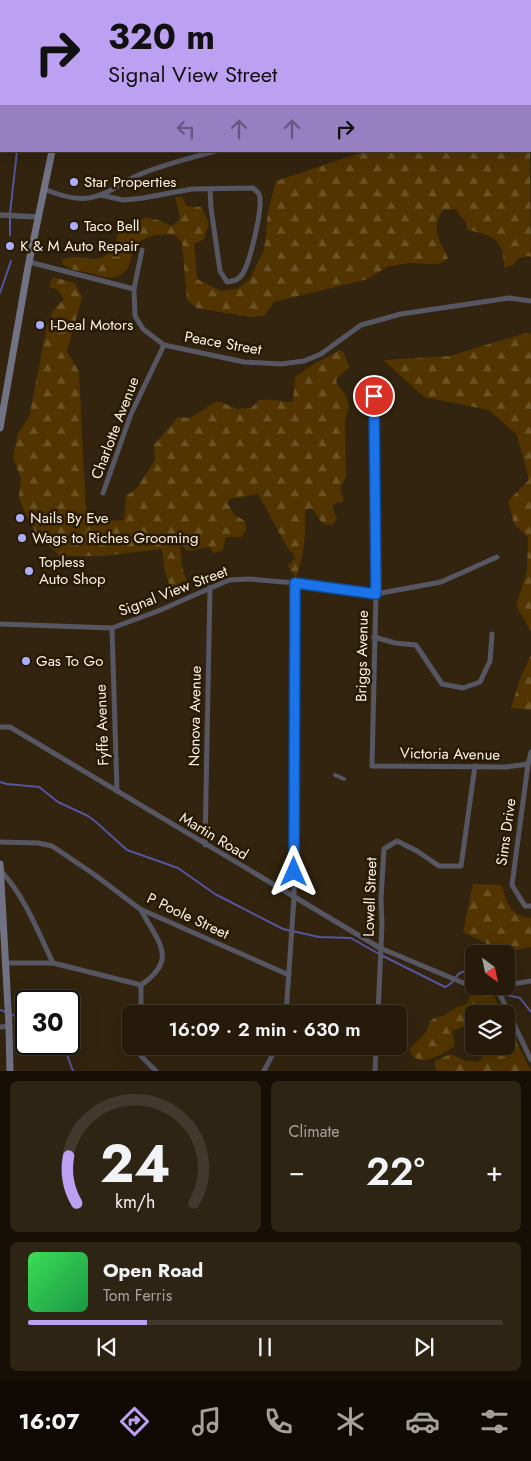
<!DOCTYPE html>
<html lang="en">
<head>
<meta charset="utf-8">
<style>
	body { margin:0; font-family:Jost,sans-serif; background:#2e2414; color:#f1f3f6; height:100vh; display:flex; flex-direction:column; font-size:19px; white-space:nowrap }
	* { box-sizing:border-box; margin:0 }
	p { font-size:16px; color:#a4a19d }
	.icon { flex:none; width:28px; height:28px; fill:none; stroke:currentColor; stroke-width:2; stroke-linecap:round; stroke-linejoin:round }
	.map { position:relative; height:1071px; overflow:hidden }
	.drawer { display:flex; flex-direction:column; gap:10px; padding:10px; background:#150f06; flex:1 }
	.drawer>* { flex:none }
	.top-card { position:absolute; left:0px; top:0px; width:531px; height:152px; box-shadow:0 5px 20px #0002,0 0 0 1px #42392c; background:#bca0f2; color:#111; overflow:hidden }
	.needle { width:32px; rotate:147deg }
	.fabs { position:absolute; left:465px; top:945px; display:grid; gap:10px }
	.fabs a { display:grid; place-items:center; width:50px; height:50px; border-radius:8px; background:#261b0b; box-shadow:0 5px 20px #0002,0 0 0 1px #42392c; font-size:25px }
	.speed { position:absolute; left:15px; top:990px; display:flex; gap:10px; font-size:25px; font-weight:700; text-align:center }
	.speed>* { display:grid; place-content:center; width:65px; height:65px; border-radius:50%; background:#261b0b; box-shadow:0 5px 20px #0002,0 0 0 1px #42392c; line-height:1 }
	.speed .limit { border:2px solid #111; border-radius:8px; background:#fff; color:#111 }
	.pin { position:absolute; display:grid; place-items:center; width:42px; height:42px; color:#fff; margin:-21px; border:2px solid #fff; border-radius:50%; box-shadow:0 1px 5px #0007 }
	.me { position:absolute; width:55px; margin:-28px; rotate:0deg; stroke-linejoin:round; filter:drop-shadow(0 0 4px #0008) }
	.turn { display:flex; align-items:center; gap:18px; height:105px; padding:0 25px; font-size:22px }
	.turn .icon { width:65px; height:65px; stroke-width:2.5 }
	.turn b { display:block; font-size:35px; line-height:42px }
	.lanes { display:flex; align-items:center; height:48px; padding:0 25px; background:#0003; justify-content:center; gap:25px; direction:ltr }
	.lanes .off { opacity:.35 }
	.big { font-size:38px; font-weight:600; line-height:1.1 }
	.drawer .card { flex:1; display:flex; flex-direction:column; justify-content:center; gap:8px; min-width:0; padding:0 18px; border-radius:8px; background:#2e2414 }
	.drawer .dial { align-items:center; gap:0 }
	.dial svg { height:130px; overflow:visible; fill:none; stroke:#42392c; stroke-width:7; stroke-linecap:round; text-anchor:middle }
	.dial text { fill:#f1f3f6; stroke:none }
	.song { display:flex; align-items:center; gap:15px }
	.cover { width:60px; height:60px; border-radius:8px; background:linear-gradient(135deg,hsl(130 70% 55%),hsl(140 70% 35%)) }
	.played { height:5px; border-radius:2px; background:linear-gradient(90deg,#bca0f2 25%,#42392c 25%) }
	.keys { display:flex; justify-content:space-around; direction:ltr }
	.heat { display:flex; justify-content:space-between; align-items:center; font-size:28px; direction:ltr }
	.drawer .tiles { flex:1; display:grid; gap:10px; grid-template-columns:1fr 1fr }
	.card:last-child { grid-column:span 2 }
	.trip { position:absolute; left:122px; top:1005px; width:285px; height:50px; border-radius:8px; background:#261b0b; box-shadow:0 5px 20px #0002,0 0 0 1px #42392c; font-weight:600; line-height:50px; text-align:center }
	.menu { display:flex; height:80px; justify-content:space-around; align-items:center; background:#0f0b04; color:#a4a19d }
	.menu .icon { width:35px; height:35px }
	.menu .current { color:#bca0f2 }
	.menu b { font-size:22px; color:#f1f3f6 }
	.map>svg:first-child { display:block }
	.forest { fill:url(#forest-firs) }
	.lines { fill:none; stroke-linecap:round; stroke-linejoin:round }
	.stream { stroke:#5555a0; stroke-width:2 }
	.pedestrian { stroke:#565763; stroke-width:4 }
	.minor { stroke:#565763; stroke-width:5 }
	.tertiary { stroke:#565763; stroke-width:5.5 }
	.secondary { stroke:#717284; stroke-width:7 }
	.route-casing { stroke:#114b97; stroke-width:12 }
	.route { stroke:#1a73e8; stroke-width:9 }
	.poi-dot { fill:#abaffb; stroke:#281a05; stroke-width:2 }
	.labels { text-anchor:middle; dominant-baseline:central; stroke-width:5; stroke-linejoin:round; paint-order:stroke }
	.poi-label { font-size:15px; fill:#faf0e3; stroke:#281a05; text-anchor:start }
	.street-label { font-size:15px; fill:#faf0e3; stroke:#281a05 }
</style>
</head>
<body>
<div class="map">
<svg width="531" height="1071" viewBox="0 0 531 1071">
	<defs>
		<pattern id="forest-firs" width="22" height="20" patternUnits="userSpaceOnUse" patternTransform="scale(1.25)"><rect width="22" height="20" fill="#513400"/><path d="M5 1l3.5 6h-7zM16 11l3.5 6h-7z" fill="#6b5225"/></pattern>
	</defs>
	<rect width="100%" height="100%" fill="#32240f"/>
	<g class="forest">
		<path d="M530,150L531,257L528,256L518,258L513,265L504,268C504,239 493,235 467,230L466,222L455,209L443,210C429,230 441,240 448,259L439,264L408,263L387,267L368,279L274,302L264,316L250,317L197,308L187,300L182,243C180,241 179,239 177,237C168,231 144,236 137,244C129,255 133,270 118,276C108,281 94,273 84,272C75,270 65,269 61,261C79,249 92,268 109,253C118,245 116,232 124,222L135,224L145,217L161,221L171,226L179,221V212L175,197H182L187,206L201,207L209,223L204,239L194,244L197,279L222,291L237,289L249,280L264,250L268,212L276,181L366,151H471L480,153L481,151Z"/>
		<path d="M53,277L75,283L82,297L67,351L79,372L86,513L107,521L124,520L126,496L137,488L155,460L154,445L178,417L190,418L217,401L238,409L251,408L259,400C271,398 281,402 293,402L295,377L309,367L340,350L344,353L349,367L337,378L336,382L346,396L349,406L345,421L346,477L340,488L344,500L341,503L337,502L332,506L337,519L332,525L322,523L314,511L310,508L305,511C306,535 304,555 296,578L288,566L295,558L293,554L287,547L258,494L230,499L227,503L235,515L245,521L246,531L241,537H226L223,550L214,553L209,547L188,551L180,544L182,567L188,584C184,591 180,592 172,592L165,572L162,549L103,556H60L37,535L23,509L19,497L21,479L13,457L18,433L29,417L47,326L53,310L64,299L58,290L49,287Z"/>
		<polygon points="525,333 531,334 531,631 516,605 527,571 528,537 514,524 508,501 529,480 517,435 489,410 424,397 383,360 450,356"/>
		<polygon points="531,655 531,710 511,708 520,679"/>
		<path d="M473,884L502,885C506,902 511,917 531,918V947L505,953L463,932Z"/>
		<path d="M470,994H485L494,996L503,1014H474V1030L463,1027L452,1031L455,1046C442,1054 418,1071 409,1050L427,1031L430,1021L436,1017L444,1016L457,1007L467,1004Z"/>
		<polygon points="506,1021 531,1071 437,1071 435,1067 435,1061 451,1054 463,1060 477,1062 483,1057 481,1046 506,1046"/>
	</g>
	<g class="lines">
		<g class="stream">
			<polyline points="10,213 17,151"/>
			<polyline points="10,218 10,235"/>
			<polyline points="0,293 11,261"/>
			<polyline points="0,782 7,784 39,787 58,802 88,816 96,822 127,850 178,868 215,894 283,929 319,937 351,938 379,954"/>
			<path d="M383,956L445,987C460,981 451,969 474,972"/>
			<polyline points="500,986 507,995 520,998 531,1012"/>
			<polyline points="0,1010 6,1012"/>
			<polyline points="10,1014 26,1021"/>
			<polyline points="63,1044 73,1071"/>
		</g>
		<polyline class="pedestrian" points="335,775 344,779"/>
		<g class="minor">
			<polyline points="286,0 286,1"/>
			<polyline points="334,0 334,1"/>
			<polyline points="0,1 1,2"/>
			<polyline points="191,1 192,0"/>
			<polyline points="274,1 282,0"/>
			<polyline points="530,109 531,109"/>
			<path d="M44,189C58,195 74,200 89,198C106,195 119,185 134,177C159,165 188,159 215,151"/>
			<path d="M101,195L123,200L143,198L192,189L253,188C255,190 258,192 259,194C264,206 250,261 243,273C239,280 234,281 227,282L220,271L211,208L210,190"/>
			<polyline points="29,262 134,289 135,316 143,329 164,345 244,362 281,364 304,361 321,354 361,325 401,314 509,298 531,301"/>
			<polyline points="134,289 142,250"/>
			<polyline points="374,396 376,594 372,766 506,767 528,764"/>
			<polyline points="103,493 131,414 164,345"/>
			<polyline points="0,624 112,628 158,611 229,580 249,579 295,583 376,594 441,582 497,557"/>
			<polyline points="112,628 117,791"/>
			<polyline points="374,637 395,643 416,645 442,684 463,688 480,682 490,661 492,634"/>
			<polyline points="0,727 10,727 380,948 466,984 474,985"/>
			<polyline points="531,752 528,764 512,885 525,906 531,906"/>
			<polyline points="0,842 38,843 52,846 95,875 140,909 289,975"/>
			<polyline points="205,845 210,587"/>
			<path d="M1,871C25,897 38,932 53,963"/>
			<path d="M141,910C158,942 179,959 141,985V1014"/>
			<polyline points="5,963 53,963 141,985"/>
			<polyline points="506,985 531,981"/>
			<polyline points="496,986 531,1060"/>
			<polyline points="286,1014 294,898 295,583"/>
			<polyline points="378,1014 382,924 381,899 384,849 397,841 417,851 439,866 461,866 475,766"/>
			<polyline points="0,1027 9,1026"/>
			<polyline points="141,1046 141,1056 156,1071"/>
			<polyline points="264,1071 277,1046"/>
			<polyline points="375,1071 376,1046"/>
		</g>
		<polyline class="tertiary" points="0,215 38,217"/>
		<g class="secondary">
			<polyline points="67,1 67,0"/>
			<polyline points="0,428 28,267 52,151"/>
			<polyline points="0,864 9,1026 10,1071"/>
		</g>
	</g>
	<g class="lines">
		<g class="route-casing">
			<polyline id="route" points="294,872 295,583 376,594 374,396"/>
		</g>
		<use href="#route" class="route"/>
	</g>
	<g class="poi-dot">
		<circle cx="74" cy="182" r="5"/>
		<circle cx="74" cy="226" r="5"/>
		<circle cx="10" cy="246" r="5"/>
		<circle cx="40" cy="325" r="5"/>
		<circle cx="20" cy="518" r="5"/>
		<circle cx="22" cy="538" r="5"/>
		<circle cx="29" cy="571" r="5"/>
		<circle cx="26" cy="661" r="5"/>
	</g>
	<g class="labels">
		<g class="poi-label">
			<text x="84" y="182">Star Properties</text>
			<text x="84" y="226">Taco Bell</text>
			<text x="20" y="246">K &amp; M Auto Repair</text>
			<text x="50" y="325">I-Deal Motors</text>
			<text x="30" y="518">Nails By Eve</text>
			<text x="32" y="538">Wags to Riches Grooming</text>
			<text x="39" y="562">Topless<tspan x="39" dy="17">Auto Shop</tspan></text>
			<text x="36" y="661">Gas To Go</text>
		</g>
		<g class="street-label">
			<text transform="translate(223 343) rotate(10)">Peace Street</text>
			<text transform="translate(115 428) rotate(-69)">Charlotte Avenue</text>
			<text transform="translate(173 591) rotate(-21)">Signal View Street</text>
			<text transform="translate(362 656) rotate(-89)">Briggs Avenue</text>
			<text transform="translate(195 716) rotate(-89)">Nonova Avenue</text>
			<text transform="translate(102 725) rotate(-92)">Fyffe Avenue</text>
			<text transform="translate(450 754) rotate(1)">Victoria Avenue</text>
			<text transform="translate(506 832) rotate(-82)">Sims Drive</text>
			<text transform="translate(214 836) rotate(31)">Martin Road</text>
			<text transform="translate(370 897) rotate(-88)">Lowell Street</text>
			<text transform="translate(188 916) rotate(25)">P Poole Street</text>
		</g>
	</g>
</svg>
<div class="fabs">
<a><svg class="needle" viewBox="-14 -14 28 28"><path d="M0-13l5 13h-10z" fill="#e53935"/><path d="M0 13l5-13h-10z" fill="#a4a19d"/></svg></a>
<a><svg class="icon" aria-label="layers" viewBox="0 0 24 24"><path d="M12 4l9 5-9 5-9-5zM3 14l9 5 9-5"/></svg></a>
</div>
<div class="speed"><div class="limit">30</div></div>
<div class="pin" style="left:374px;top:396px;background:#d93025"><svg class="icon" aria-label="arrive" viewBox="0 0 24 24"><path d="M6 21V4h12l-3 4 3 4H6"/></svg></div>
<svg class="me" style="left:294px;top:872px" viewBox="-20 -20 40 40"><path d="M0-17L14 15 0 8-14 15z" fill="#1a73e8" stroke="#fff" stroke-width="4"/></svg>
<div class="trip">16:09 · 2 min · 630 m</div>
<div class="top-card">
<div class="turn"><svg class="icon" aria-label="right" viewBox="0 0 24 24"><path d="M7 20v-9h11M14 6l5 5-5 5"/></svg><div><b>320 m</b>Signal View Street</div></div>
<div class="lanes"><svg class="icon off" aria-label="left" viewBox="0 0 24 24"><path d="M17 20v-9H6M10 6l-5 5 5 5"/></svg><svg class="icon off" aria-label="ahead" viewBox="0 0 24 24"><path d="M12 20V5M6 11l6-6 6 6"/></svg><svg class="icon off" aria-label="ahead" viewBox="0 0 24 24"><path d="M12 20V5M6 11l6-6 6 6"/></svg><svg class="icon" aria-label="right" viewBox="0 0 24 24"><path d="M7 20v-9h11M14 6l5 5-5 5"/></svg></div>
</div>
</div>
<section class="drawer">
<div class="tiles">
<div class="card dial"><svg viewBox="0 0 100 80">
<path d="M14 69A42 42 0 1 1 86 69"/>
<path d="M14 69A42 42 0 0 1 9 40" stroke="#bca0f2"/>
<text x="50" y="56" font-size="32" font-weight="700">24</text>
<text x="50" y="72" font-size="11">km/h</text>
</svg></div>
<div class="card"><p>Climate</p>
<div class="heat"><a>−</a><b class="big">22°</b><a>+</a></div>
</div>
<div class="card">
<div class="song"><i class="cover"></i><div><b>Open Road</b><p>Tom Ferris</p></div></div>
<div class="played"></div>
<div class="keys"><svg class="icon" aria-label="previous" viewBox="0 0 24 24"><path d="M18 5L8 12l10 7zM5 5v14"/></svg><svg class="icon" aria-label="pause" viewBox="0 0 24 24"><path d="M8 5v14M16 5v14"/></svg><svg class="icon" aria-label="next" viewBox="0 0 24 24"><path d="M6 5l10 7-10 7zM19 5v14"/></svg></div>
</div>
</div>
</section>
<nav class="menu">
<b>16:07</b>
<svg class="icon current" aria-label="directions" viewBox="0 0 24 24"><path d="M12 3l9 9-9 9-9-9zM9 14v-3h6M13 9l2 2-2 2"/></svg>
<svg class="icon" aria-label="music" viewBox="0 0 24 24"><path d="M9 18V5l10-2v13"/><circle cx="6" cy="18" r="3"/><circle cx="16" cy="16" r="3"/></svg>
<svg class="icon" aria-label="phone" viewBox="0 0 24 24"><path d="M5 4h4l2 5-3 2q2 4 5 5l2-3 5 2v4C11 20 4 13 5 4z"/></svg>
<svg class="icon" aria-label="climate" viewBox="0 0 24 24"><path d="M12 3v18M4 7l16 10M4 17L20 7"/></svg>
<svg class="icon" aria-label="car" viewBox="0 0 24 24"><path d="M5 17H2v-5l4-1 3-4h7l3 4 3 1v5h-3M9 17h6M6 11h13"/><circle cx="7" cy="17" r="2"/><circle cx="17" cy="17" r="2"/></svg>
<svg class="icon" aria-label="filters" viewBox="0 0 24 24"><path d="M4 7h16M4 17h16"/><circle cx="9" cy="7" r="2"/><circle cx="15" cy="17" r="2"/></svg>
</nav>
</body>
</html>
